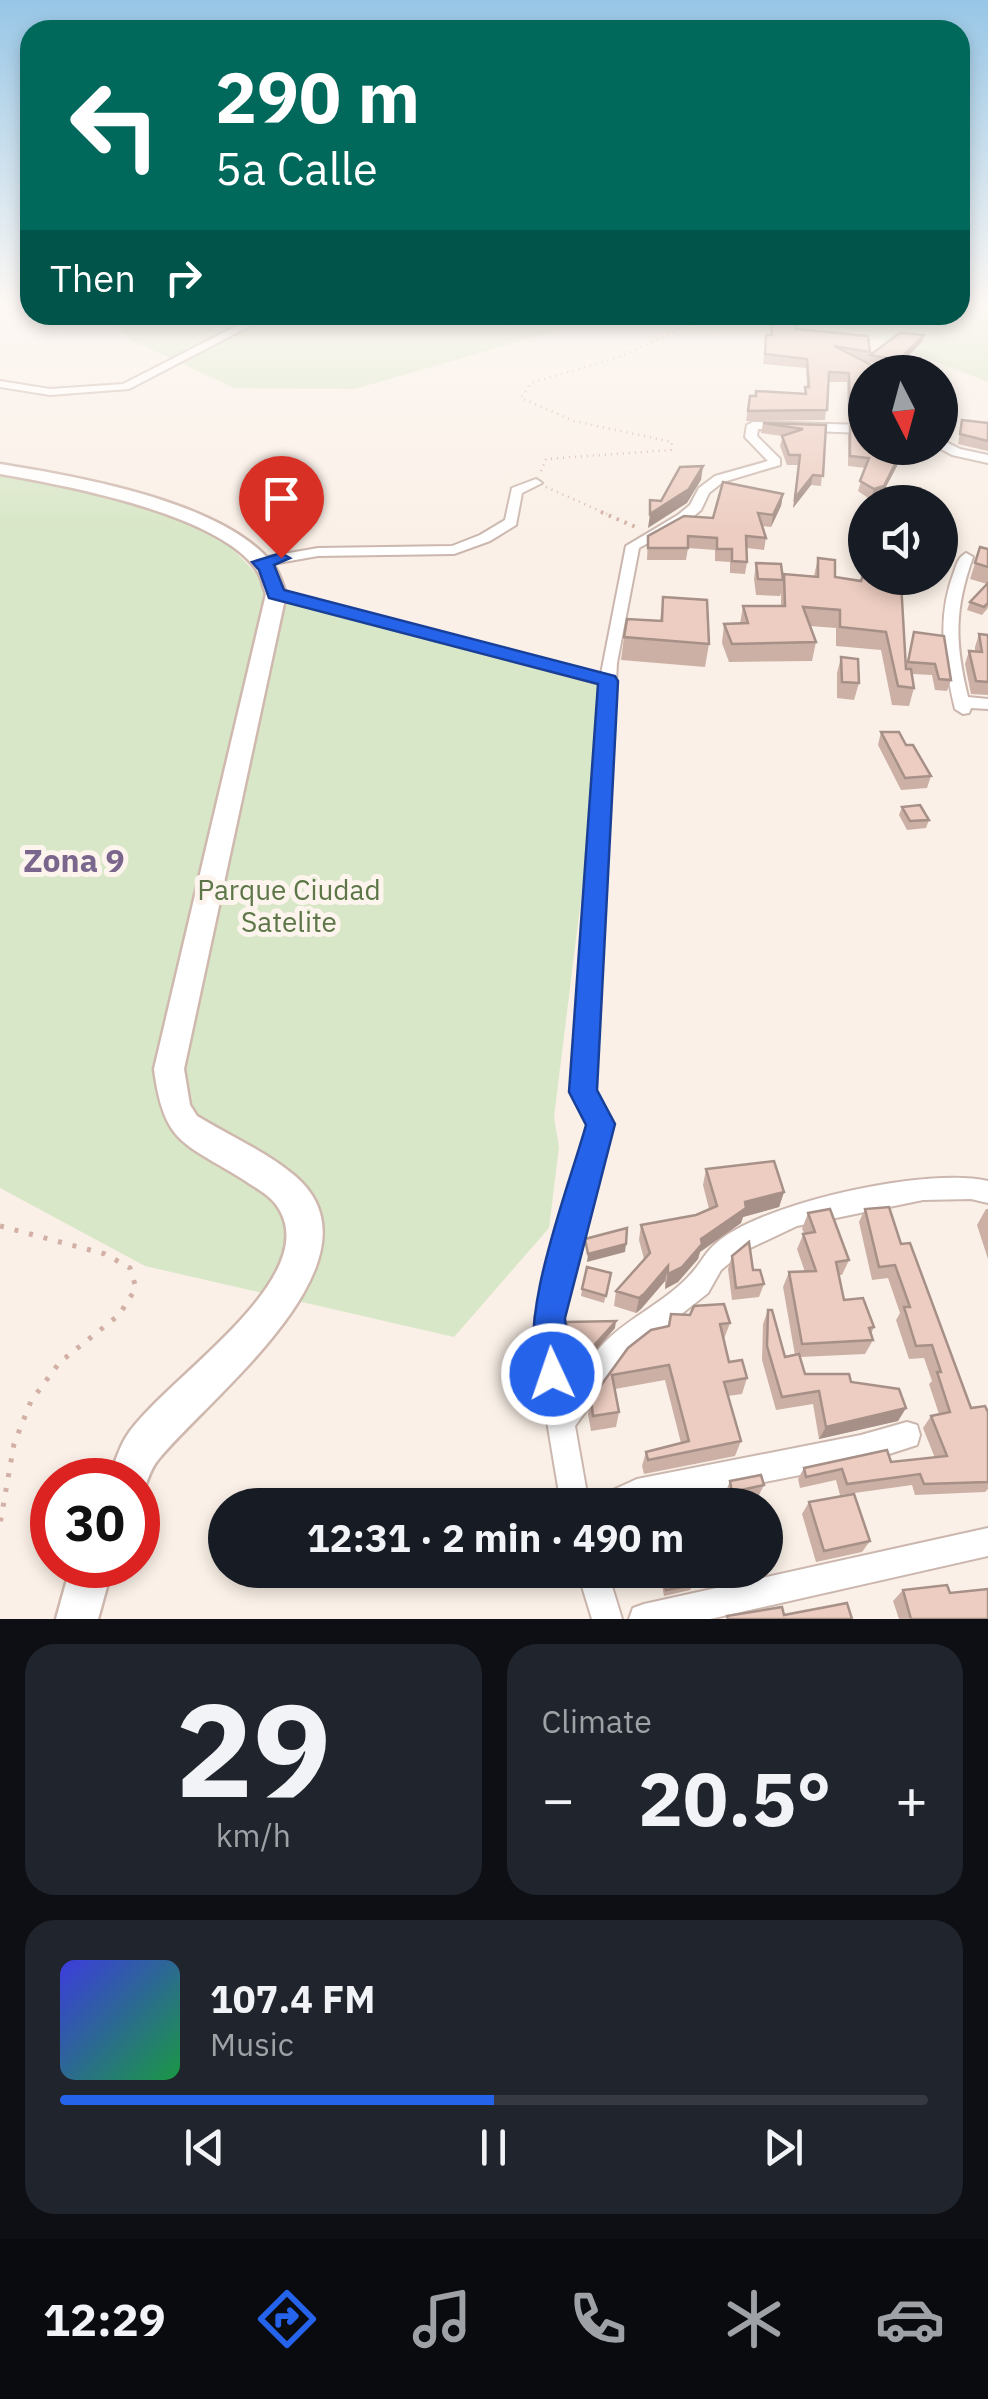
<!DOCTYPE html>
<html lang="en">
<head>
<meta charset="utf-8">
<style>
	body { margin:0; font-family:"IBM Plex Sans",sans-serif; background:#20242c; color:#f1f3f6; height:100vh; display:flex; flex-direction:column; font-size:38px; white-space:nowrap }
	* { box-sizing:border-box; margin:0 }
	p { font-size:32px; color:#9ea1a6 }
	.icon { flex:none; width:55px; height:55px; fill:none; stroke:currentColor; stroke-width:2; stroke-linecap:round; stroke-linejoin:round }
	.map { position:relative; height:1619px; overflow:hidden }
	.panel { display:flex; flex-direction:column; gap:25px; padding:25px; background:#0d0f14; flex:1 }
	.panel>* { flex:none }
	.banner { position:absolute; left:20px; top:20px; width:950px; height:305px; border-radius:30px; box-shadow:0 5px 15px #0003; background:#00695c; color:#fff; overflow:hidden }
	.needle { width:65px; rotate:174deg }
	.tools { position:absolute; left:848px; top:355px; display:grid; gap:20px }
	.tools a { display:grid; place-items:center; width:110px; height:110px; border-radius:50%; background:#171b24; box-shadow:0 5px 15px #0003; font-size:50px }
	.speed { position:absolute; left:30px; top:1458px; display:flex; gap:20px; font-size:50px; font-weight:700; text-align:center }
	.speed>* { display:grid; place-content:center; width:130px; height:130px; border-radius:50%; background:#171b24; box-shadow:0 5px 15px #0003; line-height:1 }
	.speed .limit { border:15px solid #d22; background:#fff; color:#111 }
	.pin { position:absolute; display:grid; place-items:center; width:85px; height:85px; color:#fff; margin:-102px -42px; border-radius:50% 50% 50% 0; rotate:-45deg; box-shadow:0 0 10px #0007 }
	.pin .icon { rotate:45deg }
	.me { position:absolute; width:110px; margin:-55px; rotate:357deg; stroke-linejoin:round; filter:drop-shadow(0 0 8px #0008) }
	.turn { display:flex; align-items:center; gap:35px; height:210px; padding:0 30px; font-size:45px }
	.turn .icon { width:130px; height:130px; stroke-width:2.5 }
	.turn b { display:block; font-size:70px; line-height:85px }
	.then { display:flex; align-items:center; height:95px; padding:0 30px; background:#0003; gap:20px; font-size:38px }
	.big { font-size:75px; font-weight:700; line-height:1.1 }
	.panel .card { flex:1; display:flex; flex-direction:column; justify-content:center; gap:15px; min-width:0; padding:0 35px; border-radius:30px; background:#20242c }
	.panel .dial { align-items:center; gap:0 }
	.dial b { font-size:130px; line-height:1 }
	.song { display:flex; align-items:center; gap:30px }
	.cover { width:120px; height:120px; border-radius:15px; background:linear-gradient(135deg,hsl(240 70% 55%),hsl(140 70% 35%)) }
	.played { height:10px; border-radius:5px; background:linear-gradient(90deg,#2563eb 50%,#363941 50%) }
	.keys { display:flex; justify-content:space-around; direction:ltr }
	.heat { display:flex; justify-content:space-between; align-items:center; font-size:55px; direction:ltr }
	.panel .tiles { flex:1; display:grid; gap:25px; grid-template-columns:1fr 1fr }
	.card:last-child { grid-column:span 2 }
	.trip { position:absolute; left:208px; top:1488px; width:575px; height:100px; border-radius:50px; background:#171b24; box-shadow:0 5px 15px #0003; font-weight:700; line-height:100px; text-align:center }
	.tab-bar { display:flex; height:160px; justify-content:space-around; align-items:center; background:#090b0e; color:#9ea1a6 }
	.tab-bar .icon { width:70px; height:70px }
	.tab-bar .on { color:#2563eb }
	.tab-bar b { font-size:45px; color:#f1f3f6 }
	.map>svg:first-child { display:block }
	.green { fill:#d8e7c7 }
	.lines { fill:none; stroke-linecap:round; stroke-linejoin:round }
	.street-casing { stroke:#cbb7ae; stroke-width:4 }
	.secondary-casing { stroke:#cfb9af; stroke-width:5 }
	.path-far2 { stroke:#d2b0a5; stroke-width:2.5; stroke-dasharray:1 5; stroke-linecap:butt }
	.path-far1 { stroke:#d2b0a5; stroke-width:4; stroke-dasharray:2.5 6; stroke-linecap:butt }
	.path { stroke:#d2b0a5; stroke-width:5; stroke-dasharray:4 11; stroke-linecap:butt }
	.street { fill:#fff; fill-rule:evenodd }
	.secondary { fill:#fff; fill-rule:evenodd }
	.wall { fill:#ccb0a6 }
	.shaded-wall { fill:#a69087 }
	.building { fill:#edcdc1; stroke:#a69087; stroke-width:2.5 }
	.route { fill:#2563eb; stroke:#184099; stroke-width:2.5 }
	.labels { text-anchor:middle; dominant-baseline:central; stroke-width:10; stroke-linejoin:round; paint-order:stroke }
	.park-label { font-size:28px; fill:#5c7647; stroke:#fdf5ed }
	.quarter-label { font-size:32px; font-weight:bold; fill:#7a668d; stroke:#fdf5ed }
</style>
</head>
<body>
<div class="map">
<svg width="988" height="1619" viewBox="0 0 988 1619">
	<rect width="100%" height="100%" fill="#faf0e7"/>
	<g class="green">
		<polygon points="960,306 988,306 988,382 859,332 558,330 355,389 234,388 133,341 103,315 960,315"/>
		<polygon points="0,470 90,485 215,531 276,594 608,681 554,1117 559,1147 549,1228 454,1337 145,1266 0,1188"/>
	</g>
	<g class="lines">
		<g class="street-casing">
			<g id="street">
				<polygon points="258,315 271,315 129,389 50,395 0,387 0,381 50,389 123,384"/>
				<path d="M753,422L865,425V433L758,429L757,436L780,459V465L723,482L709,493L701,510L688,521L639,548L617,663L594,1091L612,1124L561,1318L568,1391C580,1375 591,1356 605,1342C630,1317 665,1302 689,1276C703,1262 704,1251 724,1237C775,1201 928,1167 988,1181V1203L971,1199L923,1200L797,1226L744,1251L721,1270L708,1293L622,1361L575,1426L589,1505H561L539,1373L535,1318L590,1125L572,1092L600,684L271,597L269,594L276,590L601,674L626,546L678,515L690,505L699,488L715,476L768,461L745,437L747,425Z"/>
				<polygon points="940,439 960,449 988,455 988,463 952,455 939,448"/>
				<polygon points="536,479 542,483 522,493 516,525 490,541 454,554 318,556 261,566 254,562 261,558 318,548 452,546 480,535 505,520 512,488"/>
				<path d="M966,553L973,557C954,610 955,643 968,697L988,699V709L971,708L969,713L963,714L955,709C944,661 936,619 954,572C957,563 958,558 966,553Z"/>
				<polygon points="907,1422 917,1425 920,1435 917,1445 861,1463 647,1505 598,1505 602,1495 637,1479 861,1435"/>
				<polygon points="988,1528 988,1556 710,1619 629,1619 633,1608 644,1604"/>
				<polygon points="577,1570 607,1570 622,1619 592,1619"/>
			</g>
		</g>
		<g class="secondary-casing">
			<g id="secondary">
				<path d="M0,464C75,476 227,502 274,566C280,574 282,584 286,594L184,1069L190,1105L197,1116C228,1135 267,1152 295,1176C392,1259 207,1399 158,1460C150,1469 147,1483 142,1494L138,1496V1480H108C114,1466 118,1450 126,1437C160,1382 323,1281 279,1209C271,1195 257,1189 244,1180C184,1142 164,1145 154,1069L266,594C263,587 262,578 258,572C222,514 64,485 0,474Z"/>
				<polygon points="71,1565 113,1565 98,1619 56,1619"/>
			</g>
		</g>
		<g class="path-far2">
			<polyline points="541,471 546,459 671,450 672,442 574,421 521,398 531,383 619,357 711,315"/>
			<polyline points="546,487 607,514"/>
		</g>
		<polyline class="path-far1" points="601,512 638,528"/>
		<polyline class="path" points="0,1226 105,1254 130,1268 136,1288 119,1315 60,1362 31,1401 14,1444 0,1524"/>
		<use href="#street" class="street"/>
		<use href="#secondary" class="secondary"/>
	</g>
	<g class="wall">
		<polygon points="771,316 796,329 870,352 868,362 863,361 865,372 865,422 848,421 847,382 829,382 825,420 746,421 750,396 755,396 756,391 804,393 805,387 807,387 806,368 763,364 766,335 770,335"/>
		<polygon points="924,335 922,342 897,367 868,362 870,355"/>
		<polygon points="962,420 988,423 988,451 958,444"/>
		<polygon points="763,423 826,425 821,486 811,485 793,508 798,465 787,465 780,446 783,436 761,433"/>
		<polygon points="850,426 865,448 893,448 891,454 897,466 881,496 871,500 858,491 865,468 848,466 848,436"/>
		<polygon points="783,494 781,506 771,527 762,526 766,538 764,550 747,548 747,562 745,574 730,573 730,562 715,561 715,550 688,548 686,560 647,560 648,536 713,518"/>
		<polygon points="980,547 988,549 988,608 982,615 967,610 970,602 987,584 970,579"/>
		<polygon points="818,558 835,577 861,581 880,579 906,667 914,632 951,680 947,691 935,690 932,675 912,674 914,688 909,706 892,705 881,650 836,646 836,628 810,626 816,642 812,661 729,662 722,643 724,624 740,624 743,606 781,606 781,593 780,596 756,595 754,579 756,563 783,579 784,574 814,576"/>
		<polygon points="663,597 709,644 705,667 621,660 624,637 660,621"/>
		<polygon points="979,634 988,635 988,695 971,694 965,664 969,651 975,652 975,647"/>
		<polygon points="841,657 859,683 854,700 837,698 837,673"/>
		<polygon points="881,732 906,745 931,776 927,788 901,790 878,745"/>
		<polygon points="902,807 929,820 926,828 907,830 899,815"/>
		<polygon points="706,1169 784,1192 779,1207 743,1217 741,1223 700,1252 698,1259 678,1282 665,1289 665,1281 641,1309 636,1313 614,1306 616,1291 644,1259 639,1240 641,1225 696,1215 709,1209 703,1185"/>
		<polygon points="865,1209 901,1244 971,1408 988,1412 988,1489 985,1492 915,1495 912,1485 840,1495 836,1480 800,1488 798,1479 804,1468 935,1458 923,1428 931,1416 939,1414 929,1384 932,1381 924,1358 909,1359 896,1320 900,1313 888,1278 872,1280 859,1222"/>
		<polygon points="986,1209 988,1209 988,1259 977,1225"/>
		<polygon points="808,1213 849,1260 842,1275 839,1275 844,1300 874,1327 871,1334 873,1340 865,1354 800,1357 805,1374 851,1382 906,1408 898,1421 819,1439 813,1404 776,1410 762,1360 763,1324 768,1310 785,1357 795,1355 783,1287 789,1272 805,1272 797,1249 804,1233 802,1229"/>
		<polygon points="732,1256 753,1270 764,1284 759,1297 732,1300 728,1269"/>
		<polygon points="611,1273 604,1303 581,1296 582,1289"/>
		<polygon points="567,1322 615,1328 580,1368 570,1369"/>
		<polygon points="730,1323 724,1339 729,1362 747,1378 742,1394 728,1396 741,1441 735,1456 644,1474 642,1466 646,1452 681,1443 665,1380 615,1389 619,1412 616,1427 591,1431 588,1414 591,1399 651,1330"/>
		<polygon points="730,1481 764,1485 758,1497 727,1504 725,1494"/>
		<polygon points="809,1502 870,1541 862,1552 816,1562 802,1514"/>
		<polygon points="629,1570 658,1570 630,1575"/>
		<polygon points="714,1570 762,1570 742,1574 739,1579 717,1584"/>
		<polygon points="662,1571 693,1585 690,1590 664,1596 660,1576"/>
		<polygon points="903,1590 950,1593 988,1619 899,1619 893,1601"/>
	</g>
	<g class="shaded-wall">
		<polygon points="924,335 922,342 897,367 899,360"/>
		<polygon points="899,456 897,466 881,496 871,500 874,489"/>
		<polygon points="703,466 701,480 687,503 648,528 650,514"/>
		<polygon points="813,475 811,485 793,508 795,498"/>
		<polygon points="783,494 781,506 771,527 773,515"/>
		<polygon points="784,1192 779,1207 743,1217 741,1223 700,1252 698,1259 678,1282 665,1289 668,1274 701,1239 745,1202"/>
		<polygon points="626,1244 625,1252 587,1262 588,1254"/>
		<polygon points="668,1266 665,1281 641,1309 636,1313 639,1298"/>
		<polygon points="616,1321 615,1328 580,1368 580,1361"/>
		<polygon points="906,1408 898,1421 819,1439 826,1427"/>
	</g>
	<g class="building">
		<polygon points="771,316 795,317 796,329 868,336 870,352 834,346 885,372 865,372 865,412 850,411 849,373 829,372 827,410 748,411 750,396 756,396 756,391 806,394 805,387 809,387 807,359 765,354 766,335 772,335"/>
		<polygon points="900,333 924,335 899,360 870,355"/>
		<polygon points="962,420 988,423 988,441 960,434"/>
		<polygon points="763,423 826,425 823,476 813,475 795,498 800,455 789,455 782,436 803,429"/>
		<polygon points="850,426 865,426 865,448 892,448 890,454 899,456 884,486 874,489 860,481 869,458 850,456"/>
		<polygon points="703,466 689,489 650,514 650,500 661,501 680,467"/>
		<polygon points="723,482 783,494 773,515 758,513 766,538 746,536 747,562 732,561 732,549 717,549 717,538 688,536 688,548 648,548 648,536 684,516 713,518"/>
		<polygon points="980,547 988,549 988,567 975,563"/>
		<polygon points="818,558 835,560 835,577 861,581 865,570 865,578 880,578 879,579 901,582 906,669 911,669 914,688 898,686 886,632 840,627 840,610 803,607 816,642 732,644 724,624 748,623 743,606 785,606 784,574 818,577"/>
		<polygon points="756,563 781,564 783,580 758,579"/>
		<polygon points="988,583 988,603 984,607 970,602"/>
		<polygon points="663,597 707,600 709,644 624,637 627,619 662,621"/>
		<polygon points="914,632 944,636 951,680 939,679 935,664 908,662"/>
		<polygon points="979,634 988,635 988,682 976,681 969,651 982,652"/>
		<polygon points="841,657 858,659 859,683 842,682"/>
		<polygon points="881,732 899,732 906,745 913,745 931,776 905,778"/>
		<polygon points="920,805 929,820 910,821 902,807"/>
		<polygon points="774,1161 784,1192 745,1202 746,1208 701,1239 702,1244 682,1267 668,1274 668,1266 644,1294 639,1298 616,1291 650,1253 641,1225 696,1215 717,1206 706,1169"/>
		<polygon points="889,1207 901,1244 910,1243 971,1408 985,1406 988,1412 988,1482 924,1484 920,1474 847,1484 842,1469 806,1477 804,1468 887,1450 891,1462 947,1456 931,1416 950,1412 937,1372 941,1372 932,1345 916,1346 904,1307 910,1307 895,1265 879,1267 865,1209"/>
		<polygon points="830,1209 849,1260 836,1262 844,1300 863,1298 874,1327 869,1328 873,1340 802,1344 789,1272 816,1271 803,1234 815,1232 808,1213"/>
		<polygon points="627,1228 626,1244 588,1254 585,1239"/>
		<polygon points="749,1242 753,1270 760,1270 764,1284 736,1288 732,1256"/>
		<polygon points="587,1267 611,1273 606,1296 582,1289"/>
		<polygon points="724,1304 730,1323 720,1324 729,1362 742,1360 747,1378 724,1382 741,1441 648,1460 646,1452 689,1441 669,1365 612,1375 619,1412 593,1416 591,1399 628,1348 651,1330 669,1326 671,1314 690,1315 694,1306"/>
		<polygon points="768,1310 772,1310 785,1357 799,1354 805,1374 849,1374 851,1382 899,1389 906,1408 826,1427 819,1391 782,1397 767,1346"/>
		<polygon points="616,1321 580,1361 570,1362 567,1322"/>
		<polygon points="761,1475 764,1485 732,1492 730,1481"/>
		<polygon points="854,1494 870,1541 824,1551 809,1502"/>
		<polygon points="648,1500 649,1505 621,1505"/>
		<polygon points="666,1570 689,1570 693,1585 666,1590 662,1571"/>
		<polygon points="947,1585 950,1593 988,1589 988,1619 911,1619 903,1590"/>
		<polygon points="847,1603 852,1619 728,1619 727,1616 782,1607 784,1615"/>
	</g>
	<linearGradient id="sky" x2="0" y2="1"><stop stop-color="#97c6e6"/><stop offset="0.57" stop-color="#fdf8f4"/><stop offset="1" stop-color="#fdf8f4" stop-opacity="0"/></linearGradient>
	<rect width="988" height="533" fill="url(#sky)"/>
	<path class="route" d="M281,553L290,558L274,565L284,590L615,676L618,681L597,1090L615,1124L565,1318L569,1374L564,1385L552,1390L540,1385C514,1324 568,1190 586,1125L569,1092L598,684L269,598L259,570L252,562Z"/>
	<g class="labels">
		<g class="park-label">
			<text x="289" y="889">Parque Ciudad<tspan x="289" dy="32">Satelite</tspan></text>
		</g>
		<g class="quarter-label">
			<text x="74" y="860">Zona 9</text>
		</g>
	</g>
</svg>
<div class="tools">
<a><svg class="needle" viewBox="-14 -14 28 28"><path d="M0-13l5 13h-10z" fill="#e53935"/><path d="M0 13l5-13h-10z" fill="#9ea1a6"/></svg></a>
<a><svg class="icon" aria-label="sound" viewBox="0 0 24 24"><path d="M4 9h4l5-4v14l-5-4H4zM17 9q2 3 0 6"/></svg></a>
</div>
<div class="speed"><div class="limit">30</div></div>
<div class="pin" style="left:281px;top:558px;background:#d93025"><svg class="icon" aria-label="arrive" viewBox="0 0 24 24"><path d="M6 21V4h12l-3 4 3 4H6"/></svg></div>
<svg class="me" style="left:552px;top:1374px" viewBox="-20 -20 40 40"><circle r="17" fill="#2563eb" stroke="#fff" stroke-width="3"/><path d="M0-11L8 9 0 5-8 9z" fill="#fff"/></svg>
<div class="trip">12:31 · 2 min · 490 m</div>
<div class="banner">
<div class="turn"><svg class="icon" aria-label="left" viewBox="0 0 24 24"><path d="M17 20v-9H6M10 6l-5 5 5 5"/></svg><div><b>290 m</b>5a Calle</div></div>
<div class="then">Then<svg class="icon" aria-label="right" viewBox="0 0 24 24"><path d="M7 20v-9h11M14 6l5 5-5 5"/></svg></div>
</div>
</div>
<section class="panel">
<div class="tiles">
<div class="card dial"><b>29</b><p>km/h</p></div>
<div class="card"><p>Climate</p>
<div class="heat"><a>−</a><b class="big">20.5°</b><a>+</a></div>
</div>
<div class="card">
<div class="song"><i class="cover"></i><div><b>107.4 FM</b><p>Music</p></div></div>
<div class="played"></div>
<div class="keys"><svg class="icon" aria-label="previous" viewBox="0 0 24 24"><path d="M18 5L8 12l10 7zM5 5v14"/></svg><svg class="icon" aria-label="pause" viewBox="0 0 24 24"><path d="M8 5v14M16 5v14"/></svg><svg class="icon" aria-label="next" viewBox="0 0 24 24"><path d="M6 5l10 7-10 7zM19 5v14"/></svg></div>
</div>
</div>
</section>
<nav class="tab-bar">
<b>12:29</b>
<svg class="icon on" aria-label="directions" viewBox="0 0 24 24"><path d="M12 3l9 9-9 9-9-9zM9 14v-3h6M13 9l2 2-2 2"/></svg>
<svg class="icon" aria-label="music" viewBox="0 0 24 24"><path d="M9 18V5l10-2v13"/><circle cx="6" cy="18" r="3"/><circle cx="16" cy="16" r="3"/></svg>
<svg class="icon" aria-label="phone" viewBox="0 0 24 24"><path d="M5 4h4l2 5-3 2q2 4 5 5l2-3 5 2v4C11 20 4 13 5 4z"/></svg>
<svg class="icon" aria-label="climate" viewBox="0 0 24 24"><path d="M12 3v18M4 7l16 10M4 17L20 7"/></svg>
<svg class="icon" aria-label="car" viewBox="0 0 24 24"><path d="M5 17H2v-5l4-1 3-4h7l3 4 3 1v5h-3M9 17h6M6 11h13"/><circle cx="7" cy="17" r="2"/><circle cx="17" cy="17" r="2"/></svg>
</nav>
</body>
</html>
